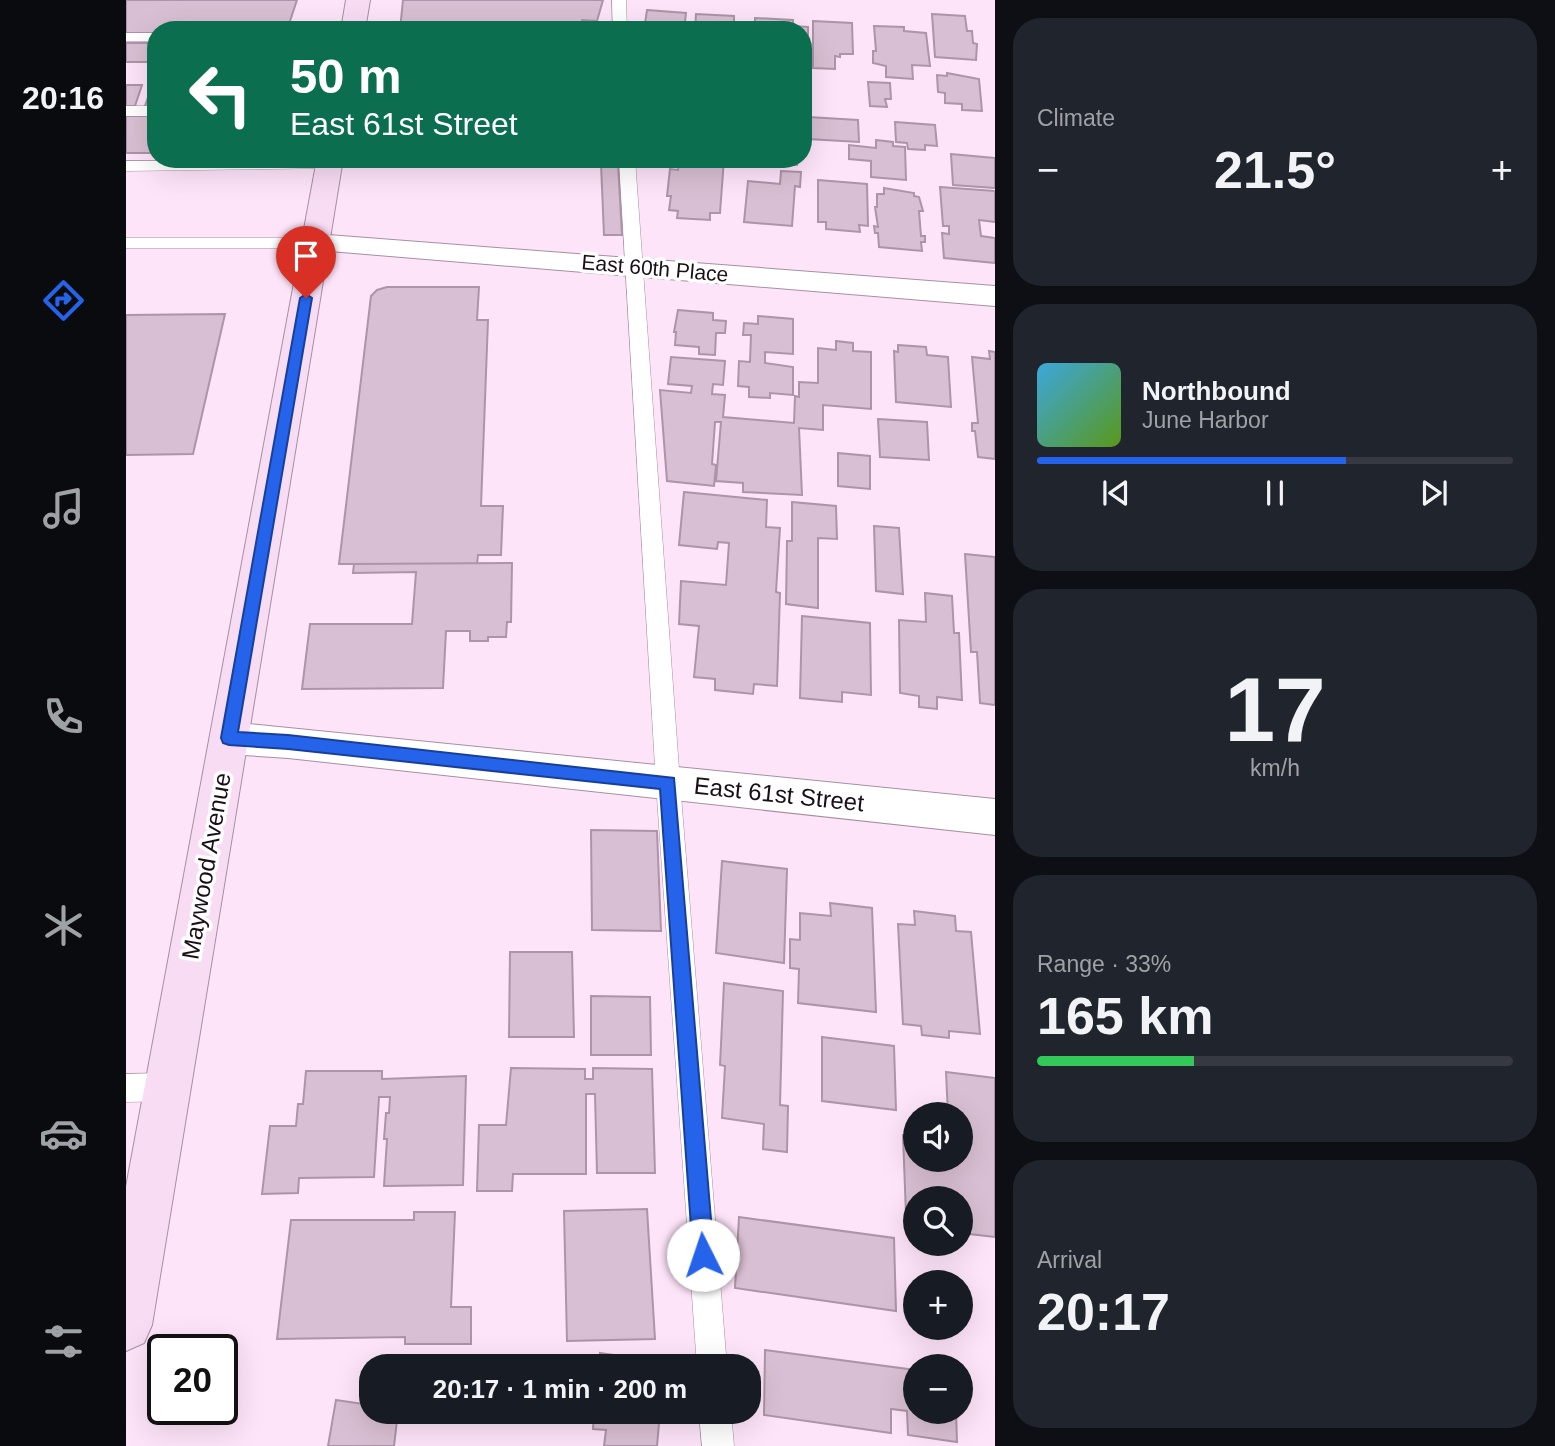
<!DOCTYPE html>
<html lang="en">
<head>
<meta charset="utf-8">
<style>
	body { margin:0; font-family:Helvetica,sans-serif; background:#20242c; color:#f1f3f6; height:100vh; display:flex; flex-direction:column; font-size:26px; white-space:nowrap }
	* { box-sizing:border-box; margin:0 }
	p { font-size:23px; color:#9ea1a6 }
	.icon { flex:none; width:38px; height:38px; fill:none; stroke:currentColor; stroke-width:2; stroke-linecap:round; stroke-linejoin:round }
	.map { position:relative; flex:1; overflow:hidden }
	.sheet { display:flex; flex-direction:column; gap:18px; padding:18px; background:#0d0f14; width:560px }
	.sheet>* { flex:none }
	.top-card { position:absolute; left:21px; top:21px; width:665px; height:147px; border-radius:28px; box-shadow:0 7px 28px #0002; background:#0b6e4f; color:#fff; overflow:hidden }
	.buttons { position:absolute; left:777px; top:1102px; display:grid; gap:14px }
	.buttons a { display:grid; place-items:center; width:70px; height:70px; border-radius:50%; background:#171b24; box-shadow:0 7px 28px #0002; font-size:35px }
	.speed { position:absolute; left:21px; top:1334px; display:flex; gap:14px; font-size:35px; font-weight:700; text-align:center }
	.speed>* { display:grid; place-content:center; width:91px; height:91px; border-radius:50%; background:#171b24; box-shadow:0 7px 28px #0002; line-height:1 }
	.speed .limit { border:4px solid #111; border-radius:10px; background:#fff; color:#111 }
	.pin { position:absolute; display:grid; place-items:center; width:60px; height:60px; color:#fff; margin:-72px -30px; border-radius:50% 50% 50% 0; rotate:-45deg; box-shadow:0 0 7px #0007 }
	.pin .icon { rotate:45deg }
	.me { position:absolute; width:77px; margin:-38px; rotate:356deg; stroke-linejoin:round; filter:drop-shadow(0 0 5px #0008) }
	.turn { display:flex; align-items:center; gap:24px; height:147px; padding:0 28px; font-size:32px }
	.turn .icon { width:91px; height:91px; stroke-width:2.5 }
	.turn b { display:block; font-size:49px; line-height:60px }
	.big { font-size:52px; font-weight:700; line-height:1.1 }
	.sheet .tile { flex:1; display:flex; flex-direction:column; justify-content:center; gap:10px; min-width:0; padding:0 24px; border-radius:28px; background:#20242c }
	.sheet .dial { align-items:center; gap:0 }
	.dial b { font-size:91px; line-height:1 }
	.song { display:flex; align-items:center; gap:21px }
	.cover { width:84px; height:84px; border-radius:10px; background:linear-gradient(135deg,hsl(200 70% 55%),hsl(90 70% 35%)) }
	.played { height:7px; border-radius:4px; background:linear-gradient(90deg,#2563eb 65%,#363941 65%) }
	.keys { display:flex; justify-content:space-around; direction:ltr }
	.heat { display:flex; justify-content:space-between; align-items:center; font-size:38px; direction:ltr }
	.charge { height:10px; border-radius:5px; background:linear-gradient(90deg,#34c759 33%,#363941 0) }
	.trip { position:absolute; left:233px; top:1354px; width:402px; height:70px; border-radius:28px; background:#171b24; box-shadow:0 7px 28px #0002; font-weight:700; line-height:70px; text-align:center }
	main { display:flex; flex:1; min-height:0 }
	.dock { display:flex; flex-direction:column; width:126px; justify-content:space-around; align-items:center; background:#090b0e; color:#9ea1a6 }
	.dock .icon { width:49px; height:49px }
	.dock .selected { color:#2563eb }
	.dock b { font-size:32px; color:#f1f3f6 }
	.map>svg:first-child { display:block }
	.building { fill:#d9bfd3; stroke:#ad94a8; stroke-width:2 }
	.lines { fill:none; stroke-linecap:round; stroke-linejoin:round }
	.lane-casing { stroke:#a78fa2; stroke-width:1 }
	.street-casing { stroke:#a78fa2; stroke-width:2 }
	.secondary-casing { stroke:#a78fa2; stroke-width:2 }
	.lane { fill:#fff; fill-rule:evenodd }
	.street { fill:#fff; fill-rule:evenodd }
	.secondary { fill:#f8dcf4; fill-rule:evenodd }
	.route { fill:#2563eb; stroke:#184099; stroke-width:2 }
	.labels { text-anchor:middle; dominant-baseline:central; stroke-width:7; stroke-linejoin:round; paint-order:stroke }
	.far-street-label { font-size:21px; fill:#191017; stroke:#fff }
	.street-label { font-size:24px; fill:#191017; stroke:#fff }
</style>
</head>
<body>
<main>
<nav class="dock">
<b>20:16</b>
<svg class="icon selected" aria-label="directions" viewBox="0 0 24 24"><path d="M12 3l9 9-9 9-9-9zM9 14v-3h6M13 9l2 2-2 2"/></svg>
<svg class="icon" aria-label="music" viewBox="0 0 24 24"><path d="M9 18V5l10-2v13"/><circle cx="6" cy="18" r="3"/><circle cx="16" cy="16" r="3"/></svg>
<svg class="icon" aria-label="phone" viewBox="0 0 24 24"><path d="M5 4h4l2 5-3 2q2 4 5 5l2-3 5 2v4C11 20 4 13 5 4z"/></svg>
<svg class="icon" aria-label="climate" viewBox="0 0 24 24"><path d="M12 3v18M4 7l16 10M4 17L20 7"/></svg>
<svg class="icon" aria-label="car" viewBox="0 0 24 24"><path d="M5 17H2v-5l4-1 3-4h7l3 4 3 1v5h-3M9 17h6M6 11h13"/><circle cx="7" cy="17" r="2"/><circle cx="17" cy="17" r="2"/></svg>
<svg class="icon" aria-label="filters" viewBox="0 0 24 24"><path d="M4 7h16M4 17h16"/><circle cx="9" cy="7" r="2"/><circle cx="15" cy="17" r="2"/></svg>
</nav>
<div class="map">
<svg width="869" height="1446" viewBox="0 0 869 1446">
	<rect width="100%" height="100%" fill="#fee4f9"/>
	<g class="building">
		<polygon points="0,0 171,0 161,30 30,30 30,33 0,33"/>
		<polygon points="277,0 477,0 471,21 456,20 454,30 274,30"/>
		<polygon points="521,10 560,13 558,30 518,30"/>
		<polygon points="570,14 608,16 608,30 569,30"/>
		<polygon points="806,14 839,16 841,31 846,31 847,43 851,44 850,60 809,57"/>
		<polygon points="629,18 667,20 667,26 682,27 682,51 677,51 677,30 629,30"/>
		<polygon points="687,21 726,23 727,54 714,54 714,57 709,56 709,69 687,68"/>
		<polygon points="748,26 778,27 778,31 800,33 804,66 786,65 787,79 760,77 760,66 747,63 747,51 750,51"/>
		<polygon points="0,43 30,43 24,62 0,62"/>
		<polygon points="821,73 853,79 856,111 836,110 836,104 819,103 819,93 812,92 811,75 821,76"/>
		<polygon points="742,82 764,83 765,99 759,99 761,107 744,106"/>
		<polygon points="0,85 16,85 9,106 0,106"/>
		<polygon points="26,86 30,86 30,106 19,106"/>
		<rect x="0" y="116" width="30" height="37"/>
		<polygon points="682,117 732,120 733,142 682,139"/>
		<polygon points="769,122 809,125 811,146 799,145 799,150 782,149 781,143 770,142"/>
		<polygon points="750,140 767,142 767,146 779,147 780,180 745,177 745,161 723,159 723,145 750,148"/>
		<polygon points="825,154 869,158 869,188 827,185"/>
		<polygon points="553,159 598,159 594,213 584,213 584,220 551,218 552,211 543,210 545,196 541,196 544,169 552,170"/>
		<polygon points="606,159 671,159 671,165 636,162 636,167 606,165"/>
		<polygon points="475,164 492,164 496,235 478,235"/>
		<polygon points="655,171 675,172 674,187 669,186 666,226 618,222 622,181 654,184"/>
		<polygon points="692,180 741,184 742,226 733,225 734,232 700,229 700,222 692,222"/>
		<polygon points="814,187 869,191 869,222 853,220 855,236 869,238 869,263 818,258 816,233 823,234 823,226 817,226"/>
		<polygon points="758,188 788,193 788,196 793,197 797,211 793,211 795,236 799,236 799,242 795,242 796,251 753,247 752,233 749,233 748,226 752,227 749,207 751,207 751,194 758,194"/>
		<polygon points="261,287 353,287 351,320 362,320 355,506 377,506 375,555 352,555 351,564 213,564 245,296 251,290"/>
		<polygon points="552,310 587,313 587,320 600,321 599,333 590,333 589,355 573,354 573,347 549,345 550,332 548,332"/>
		<polygon points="99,314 67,454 0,455 0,315"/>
		<polygon points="632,316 667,319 667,354 639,352 639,363 667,367 667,395 644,393 644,398 623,397 623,387 612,386 613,361 624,362 625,335 617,335 618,323 632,324"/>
		<polygon points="710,341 727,343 727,351 745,352 745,409 697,405 697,430 673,428 676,495 617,492 617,483 590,481 595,422 589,422 586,464 590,465 588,486 541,481 534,390 565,393 566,386 542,384 545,357 599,361 597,385 587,384 586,394 599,395 597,417 668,423 669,396 673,397 673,382 692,383 692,348 710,350"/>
		<polygon points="772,345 800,347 801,355 822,357 825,407 770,402 768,351 772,352"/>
		<polygon points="863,351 869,352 869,459 852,457 849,431 846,431 846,423 852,423 846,357 864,359"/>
		<polygon points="752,419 801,422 803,460 754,457"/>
		<polygon points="712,453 744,456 744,489 712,486"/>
		<polygon points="558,492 641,500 640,527 654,528 650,592 654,593 651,686 628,684 627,694 589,690 589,679 568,677 573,626 553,624 555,581 600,585 603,543 592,542 591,549 553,545"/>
		<polygon points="666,502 710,506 711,539 692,538 692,608 660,604 661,541 666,541"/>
		<polygon points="748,526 773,528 777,594 750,591"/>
		<polygon points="839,554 869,557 869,705 854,703 851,652 845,652"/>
		<polygon points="386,563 385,622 381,622 380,637 362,637 362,641 344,641 344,631 320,631 317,688 176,689 184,624 286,624 290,572 227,573 228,564"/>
		<polygon points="799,593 826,596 828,633 833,633 836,700 811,697 811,709 793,707 793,696 774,693 773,620 800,622"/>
		<polygon points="676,616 744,623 745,695 716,692 716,702 674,698"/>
		<polygon points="465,830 531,831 535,931 466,930"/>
		<polygon points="596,861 661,869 658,963 590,953"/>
		<polygon points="704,903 746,908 750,1012 672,1003 673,969 664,968 664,939 674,940 674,913 705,916"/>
		<polygon points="788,911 829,916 830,931 845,932 854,1034 823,1031 823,1038 796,1035 795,1026 777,1024 772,924 789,925"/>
		<polygon points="384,952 446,952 448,1037 383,1037"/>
		<polygon points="598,983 657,991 654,1105 662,1106 661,1152 637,1149 638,1124 596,1118 599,1066 594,1065"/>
		<polygon points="465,996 524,997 525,1055 465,1055"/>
		<polygon points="696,1037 768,1046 770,1110 696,1101"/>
		<polygon points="385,1068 459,1069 459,1079 467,1079 467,1068 526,1069 529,1173 471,1173 469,1094 460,1094 460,1174 387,1174 386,1191 351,1191 353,1125 380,1125"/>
		<polygon points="180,1071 256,1071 256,1079 340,1076 337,1185 258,1186 261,1139 258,1139 260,1113 263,1113 264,1097 253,1097 248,1177 173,1178 172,1193 136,1194 144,1126 170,1126 172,1104 177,1104"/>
		<polygon points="820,1072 869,1078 869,1237 835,1233 835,1199 789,1199 789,1217 780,1215 777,1135 789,1136 789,1160 835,1160 835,1115 822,1115"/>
		<polygon points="521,1209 529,1339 441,1341 438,1211"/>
		<polygon points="288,1212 329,1212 325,1307 345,1307 345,1344 279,1344 279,1337 151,1339 165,1220 288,1220"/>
		<polygon points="613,1217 768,1238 770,1311 609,1288"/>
		<polygon points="639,1350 789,1370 789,1412 830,1412 831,1442 782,1435 781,1411 765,1409 765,1433 638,1415"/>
		<polygon points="474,1353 537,1362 537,1367 473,1367"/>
		<polygon points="210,1400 245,1405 245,1412 272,1412 268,1446 202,1446"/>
		<polygon points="468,1412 534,1412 531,1446 478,1446 480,1430 467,1429"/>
	</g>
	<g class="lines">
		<g class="lane-casing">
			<g id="lane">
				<polygon points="486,0 500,0 501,30 487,30"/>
				<rect x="0" y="33" width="30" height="8"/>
				<rect x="0" y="106" width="30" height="10"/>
				<polygon points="493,159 509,159 554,783 601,1367 571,1367 530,783"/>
				<polygon points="203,160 209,162 211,165 209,168 0,171 0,161"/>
				<polygon points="0,238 189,238 197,243 189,248 0,248"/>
				<polygon points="40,1073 50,1077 54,1087 50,1097 40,1101 0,1102 0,1074"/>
				<polygon points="573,1412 605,1412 608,1446 576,1446"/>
			</g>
		</g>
		<g class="street-casing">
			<g id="street">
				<polygon points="189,234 869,286 869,306 179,249 175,243 179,237"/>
				<polygon points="103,722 869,799 869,835 162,758 103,754 89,750 84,738 89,726"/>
			</g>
		</g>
		<g class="secondary-casing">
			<g id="secondary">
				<polygon points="220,0 244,0 239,30 215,30"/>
				<polygon points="191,159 217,159 26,1325 18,1343 0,1351 0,1187"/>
			</g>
		</g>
		<use href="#lane" class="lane"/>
		<use href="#street" class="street"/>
		<use href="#secondary" class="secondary"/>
	</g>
	<polygon class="route" points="180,294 186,298 112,732 162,735 548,778 588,1255 585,1263 577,1266 570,1263 567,1255 534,789 162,749 103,745 97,743 95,738 174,298"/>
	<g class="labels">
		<g class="far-street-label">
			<text transform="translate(529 268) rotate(5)">East 60th Place</text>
		</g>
		<g class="street-label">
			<text transform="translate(653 794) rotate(6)">East 61st Street</text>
			<text transform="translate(80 866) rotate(-80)">Maywood Avenue</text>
		</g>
	</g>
</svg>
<div class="buttons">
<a><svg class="icon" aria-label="sound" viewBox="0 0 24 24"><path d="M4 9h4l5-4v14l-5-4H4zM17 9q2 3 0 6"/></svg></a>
<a><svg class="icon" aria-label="search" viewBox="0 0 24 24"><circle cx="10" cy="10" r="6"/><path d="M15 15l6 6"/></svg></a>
<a>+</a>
<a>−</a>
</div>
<div class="speed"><div class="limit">20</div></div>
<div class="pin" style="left:180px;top:298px;background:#d93025"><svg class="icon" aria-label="arrive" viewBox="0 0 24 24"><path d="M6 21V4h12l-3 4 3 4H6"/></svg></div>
<svg class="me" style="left:577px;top:1255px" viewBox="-20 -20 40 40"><circle r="19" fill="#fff"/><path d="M0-13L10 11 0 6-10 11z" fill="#2563eb"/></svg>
<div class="trip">20:17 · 1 min · 200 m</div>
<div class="top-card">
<div class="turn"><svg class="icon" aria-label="left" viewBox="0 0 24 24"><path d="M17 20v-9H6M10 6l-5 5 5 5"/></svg><div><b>50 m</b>East 61st Street</div></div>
</div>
</div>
<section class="sheet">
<div class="tile"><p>Climate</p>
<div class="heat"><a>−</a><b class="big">21.5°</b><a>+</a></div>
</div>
<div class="tile">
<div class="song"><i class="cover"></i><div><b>Northbound</b><p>June Harbor</p></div></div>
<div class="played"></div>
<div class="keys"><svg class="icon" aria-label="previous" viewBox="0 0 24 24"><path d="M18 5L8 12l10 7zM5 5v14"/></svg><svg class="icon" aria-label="pause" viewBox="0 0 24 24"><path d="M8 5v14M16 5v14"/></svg><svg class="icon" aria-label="next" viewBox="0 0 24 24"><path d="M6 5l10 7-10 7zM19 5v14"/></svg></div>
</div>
<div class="tile dial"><b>17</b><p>km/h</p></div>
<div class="tile"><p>Range · 33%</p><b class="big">165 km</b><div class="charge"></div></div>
<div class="tile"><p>Arrival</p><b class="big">20:17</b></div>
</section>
</main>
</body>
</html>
